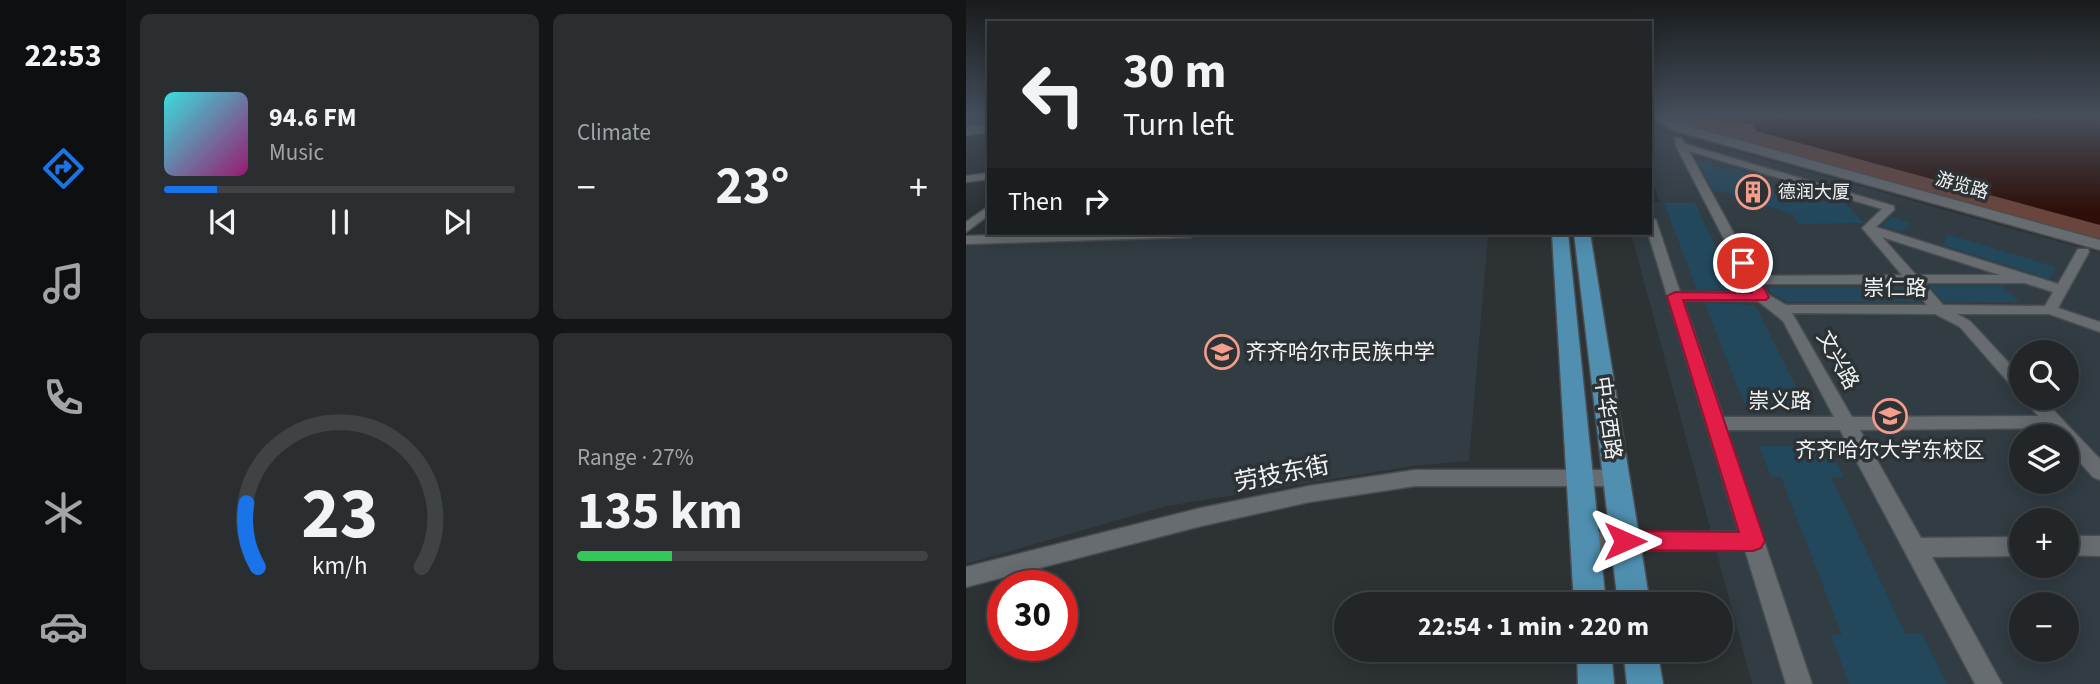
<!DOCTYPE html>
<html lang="en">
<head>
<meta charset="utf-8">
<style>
	body { margin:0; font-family:"Source Sans 3","Noto Sans SC",sans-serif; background:#2a2e30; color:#f1f3f6; height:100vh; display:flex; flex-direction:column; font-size:26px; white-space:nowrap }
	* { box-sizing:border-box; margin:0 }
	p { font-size:23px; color:#a2a5a8 }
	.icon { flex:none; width:38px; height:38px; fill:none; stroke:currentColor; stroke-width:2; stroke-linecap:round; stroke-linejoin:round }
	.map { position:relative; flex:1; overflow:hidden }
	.details { display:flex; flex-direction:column; gap:14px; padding:14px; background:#131516; width:840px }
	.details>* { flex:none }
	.banner { position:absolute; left:21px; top:21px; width:665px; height:214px; border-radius:0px; box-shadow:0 4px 18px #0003,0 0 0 2px #3f4345; background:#222628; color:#f1f3f6; overflow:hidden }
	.buttons { position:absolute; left:1043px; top:340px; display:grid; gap:14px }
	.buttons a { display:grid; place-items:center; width:70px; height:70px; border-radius:50%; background:#222628; box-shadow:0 4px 18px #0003,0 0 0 2px #3f4345; font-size:35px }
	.speed { position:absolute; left:21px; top:570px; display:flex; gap:14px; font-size:35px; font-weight:700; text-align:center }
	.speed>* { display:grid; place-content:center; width:91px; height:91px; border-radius:50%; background:#222628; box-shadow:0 4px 18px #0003,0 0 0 2px #3f4345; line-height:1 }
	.speed .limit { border:10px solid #d22; background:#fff; color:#111 }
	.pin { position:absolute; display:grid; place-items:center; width:60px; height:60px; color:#fff; margin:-30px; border:4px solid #fff; border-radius:50%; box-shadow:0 2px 7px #0007 }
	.me { position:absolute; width:77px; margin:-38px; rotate:90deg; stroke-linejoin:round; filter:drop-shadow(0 0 5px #0008) }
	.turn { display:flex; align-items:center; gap:24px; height:147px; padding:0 21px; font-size:32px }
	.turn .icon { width:91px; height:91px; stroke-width:2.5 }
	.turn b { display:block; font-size:49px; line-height:60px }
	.then { display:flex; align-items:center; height:66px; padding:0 21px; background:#0003; gap:14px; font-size:26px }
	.big { font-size:52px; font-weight:700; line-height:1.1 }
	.details .widget { flex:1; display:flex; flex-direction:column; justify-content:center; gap:10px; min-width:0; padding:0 24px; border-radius:10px; background:#2a2e30 }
	.details .dial { align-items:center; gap:0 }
	.dial svg { height:182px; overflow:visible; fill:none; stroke:#3f4345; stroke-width:7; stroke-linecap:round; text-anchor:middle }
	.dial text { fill:#f1f3f6; stroke:none }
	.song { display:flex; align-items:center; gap:21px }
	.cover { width:84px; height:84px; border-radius:10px; background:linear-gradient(135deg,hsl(180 70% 55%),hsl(320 70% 35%)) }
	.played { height:7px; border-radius:4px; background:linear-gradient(90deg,#1a73e8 15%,#3f4345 15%) }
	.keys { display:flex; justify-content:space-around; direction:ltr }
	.heat { display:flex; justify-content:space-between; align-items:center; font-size:38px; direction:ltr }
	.charge { height:10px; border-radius:5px; background:linear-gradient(90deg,#34c759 27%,#3f4345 0) }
	.details .tiles { flex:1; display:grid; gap:14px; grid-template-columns:repeat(2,1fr) }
	.trip { position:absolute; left:368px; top:592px; width:399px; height:70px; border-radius:35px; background:#222628; box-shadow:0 4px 18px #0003,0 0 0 2px #3f4345; font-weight:700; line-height:70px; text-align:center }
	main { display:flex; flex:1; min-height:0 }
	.tabs { display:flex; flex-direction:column; width:126px; justify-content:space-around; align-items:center; background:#0e0f10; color:#a2a5a8 }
	.tabs .icon { width:49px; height:49px }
	.tabs .selected { color:#1a73e8 }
	.tabs b { font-size:32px; color:#f1f3f6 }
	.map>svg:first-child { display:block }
	.built { fill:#313c43; fill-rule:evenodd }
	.green { fill:#69453d }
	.water { fill:#2e0e08 }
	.building { fill:#23485c }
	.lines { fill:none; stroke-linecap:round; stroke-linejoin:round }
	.street-casing { stroke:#4a4e51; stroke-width:3 }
	.secondary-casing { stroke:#4a4e51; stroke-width:3 }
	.primary-casing { stroke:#4a4e51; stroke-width:3 }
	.street { fill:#676c70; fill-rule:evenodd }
	.secondary { fill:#676c70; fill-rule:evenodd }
	.primary { fill:#508fb0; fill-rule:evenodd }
	.route { fill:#e11d48; stroke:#92132f; stroke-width:2 }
	.labels { text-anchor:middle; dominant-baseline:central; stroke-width:7; stroke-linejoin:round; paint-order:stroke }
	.far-street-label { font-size:18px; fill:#f0f3f5; stroke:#2d3235 }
	.far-poi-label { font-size:18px; fill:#f0f3f5; stroke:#2d3235; text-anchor:start }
	.street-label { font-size:21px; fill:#f0f3f5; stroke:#2d3235 }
	.poi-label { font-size:21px; fill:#f0f3f5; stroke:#2d3235; text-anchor:start }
	.near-street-label { font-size:24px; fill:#f0f3f5; stroke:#2d3235 }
</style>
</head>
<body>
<main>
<nav class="tabs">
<b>22:53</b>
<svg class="icon selected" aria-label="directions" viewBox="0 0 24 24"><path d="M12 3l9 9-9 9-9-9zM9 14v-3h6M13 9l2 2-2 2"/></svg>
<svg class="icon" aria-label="music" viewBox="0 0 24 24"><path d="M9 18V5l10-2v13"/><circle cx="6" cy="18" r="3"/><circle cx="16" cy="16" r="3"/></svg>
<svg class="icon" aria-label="phone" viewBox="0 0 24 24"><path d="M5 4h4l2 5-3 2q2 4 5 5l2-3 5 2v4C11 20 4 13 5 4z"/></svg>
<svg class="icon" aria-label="climate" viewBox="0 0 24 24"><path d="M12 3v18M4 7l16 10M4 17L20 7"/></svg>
<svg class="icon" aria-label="car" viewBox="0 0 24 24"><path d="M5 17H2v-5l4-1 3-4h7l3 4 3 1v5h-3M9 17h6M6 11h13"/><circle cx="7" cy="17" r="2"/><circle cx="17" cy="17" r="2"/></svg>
</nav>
<section class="details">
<div class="tiles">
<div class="widget">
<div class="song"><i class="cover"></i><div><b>94.6 FM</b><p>Music</p></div></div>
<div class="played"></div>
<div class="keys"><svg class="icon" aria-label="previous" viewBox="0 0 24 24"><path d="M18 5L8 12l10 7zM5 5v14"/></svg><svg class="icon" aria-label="pause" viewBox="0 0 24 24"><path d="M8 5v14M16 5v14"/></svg><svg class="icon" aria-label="next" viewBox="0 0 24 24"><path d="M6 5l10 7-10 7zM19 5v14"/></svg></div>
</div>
<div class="widget"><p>Climate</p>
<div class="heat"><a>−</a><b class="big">23°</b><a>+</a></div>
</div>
<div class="widget dial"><svg viewBox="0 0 100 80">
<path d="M14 69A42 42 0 1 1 86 69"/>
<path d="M14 69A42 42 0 0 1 9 41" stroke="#1a73e8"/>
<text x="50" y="56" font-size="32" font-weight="700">23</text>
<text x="50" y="72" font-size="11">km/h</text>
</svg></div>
<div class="widget"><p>Range · 27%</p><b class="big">135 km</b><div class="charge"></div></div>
</div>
</section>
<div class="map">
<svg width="1134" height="684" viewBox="0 0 1134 684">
	<rect width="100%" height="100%" fill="#2d3235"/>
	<g class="built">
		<path d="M684,128L758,154L767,151L1134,253V684H786L665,233H684V202H694L684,176ZM1055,352H1101V397H1055ZM1055,436H1101V481H1055ZM1055,520H1101V565H1055ZM1055,604H1101V649H1055Z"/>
		<polygon points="522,235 503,461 446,466 201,506 0,564 0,244 169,237"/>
	</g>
	<polygon class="green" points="695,116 1134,116 1134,240 736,132"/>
	<polygon class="water" points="741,116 1134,116 1134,225 790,131 786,124 760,123"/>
	<g class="building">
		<polygon points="731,161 744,161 748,167 775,169 784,183 818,194 843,193 850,202 877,201 898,223 833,224 827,215 757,191 748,191"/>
		<polygon points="698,203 729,203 770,290 731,290"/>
		<polygon points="926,217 945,223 935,232 916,226"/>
		<polygon points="981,234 1090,267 1083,279 977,245"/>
		<polygon points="964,286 1036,286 1054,302 978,302"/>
		<polygon points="802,287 942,287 955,302 821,302 806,294"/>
		<polygon points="739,303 789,305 838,403 778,403"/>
		<polygon points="793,446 863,446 878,477 865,477 939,633 956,633 981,684 883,684 865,635 876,635 815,477 805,477"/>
	</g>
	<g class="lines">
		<g class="street-casing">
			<g id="street">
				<path d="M709,138H715L719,144L928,206V210L910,227L1092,284L1112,249H1122L1123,252L1092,308L1134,322V332L1083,314H991L1004,321L1055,376V392L1049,390L994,327L969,314L826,313L886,417L1072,416L1056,397H1075L1134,459V480L1127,477L1101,448V436H1090L1083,428L894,430L955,538L1055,537V556L966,557L1036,684H1009L874,430H761L846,684H820L779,550H619L611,548L608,541L611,534L619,532H773L682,233H684V217L690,220L714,292L786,293L710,146ZM723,151L916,209L896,228L936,275L791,276ZM916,237L1034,275H950ZM958,283H1059L1087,292L1079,306L977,305ZM795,284H943L961,305H820L801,294ZM717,300L792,301L817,321L868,417H757Z"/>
				<polygon points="23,173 23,179 0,182 0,176"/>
				<polygon points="23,206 23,215 0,232 0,222"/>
				<polygon points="114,233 231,233 225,237 0,244 0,236"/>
				<polygon points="449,470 650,470 657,473 660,478 657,483 650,486 449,486 343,502 235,526 0,587 0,567 235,508 343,486"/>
				<polygon points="1101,536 1134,536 1134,556 1101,555"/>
			</g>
		</g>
		<g class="secondary-casing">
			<g id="secondary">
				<polygon points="684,116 697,116 718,125 1134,240 1134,250 710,131"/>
				<polygon points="23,124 23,132 0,135 0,127"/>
			</g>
		</g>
		<g class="primary-casing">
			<g id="primary">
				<polygon points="586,233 602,233 640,604 608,604"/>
				<polygon points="608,233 624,233 684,604 652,604"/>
				<polygon points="611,649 645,649 648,684 612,684"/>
				<polygon points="657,649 691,649 697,684 661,684"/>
			</g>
		</g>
		<use href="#street" class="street"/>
		<use href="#secondary" class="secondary"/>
		<use href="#primary" class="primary"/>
	</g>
	<linearGradient id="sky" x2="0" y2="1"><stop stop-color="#191c1d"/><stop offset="0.55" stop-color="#464f5c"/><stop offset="1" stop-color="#464f5c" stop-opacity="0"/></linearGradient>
	<rect width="1134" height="212" fill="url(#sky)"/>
	<polygon class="route" points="777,259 783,263 803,297 800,300 717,300 799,541 795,548 787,551 659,550 651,547 648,541 651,534 659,531 773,532 701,296 709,292 786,293 770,263"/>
	<defs>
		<g id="building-ring" transform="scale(1.75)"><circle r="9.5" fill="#2d3235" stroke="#f49d8b" stroke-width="1.5"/><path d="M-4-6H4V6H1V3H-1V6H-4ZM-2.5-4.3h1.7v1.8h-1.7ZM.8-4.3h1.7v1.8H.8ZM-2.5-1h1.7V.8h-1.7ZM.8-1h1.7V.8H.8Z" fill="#f49d8b"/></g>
		<g id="school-ring" transform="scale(1.75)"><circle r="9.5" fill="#2d3235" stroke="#f49d8b" stroke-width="1.5"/><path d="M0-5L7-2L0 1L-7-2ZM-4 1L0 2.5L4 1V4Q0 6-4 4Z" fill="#f49d8b"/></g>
		<g id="university-ring" transform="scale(1.75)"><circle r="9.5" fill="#2d3235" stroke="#f49d8b" stroke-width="1.5"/><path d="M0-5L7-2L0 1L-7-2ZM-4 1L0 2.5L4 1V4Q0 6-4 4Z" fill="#f49d8b"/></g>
	</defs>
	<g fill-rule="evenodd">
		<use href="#building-ring" x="787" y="192"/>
		<use href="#school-ring" x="256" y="352"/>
		<use href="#university-ring" x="924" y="416"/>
	</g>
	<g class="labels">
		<g class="far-street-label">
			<text transform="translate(996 186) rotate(16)">游览路</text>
		</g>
		<g class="far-poi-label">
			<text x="812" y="192">德润大厦</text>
		</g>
		<g class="street-label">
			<text x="929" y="288">崇仁路</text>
			<text transform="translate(872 360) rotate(61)">文兴路</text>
			<text x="814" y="401">崇义路</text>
			<text transform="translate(642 418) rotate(82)">中华西路</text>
		</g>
		<g class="poi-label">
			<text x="280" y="352">齐齐哈尔市民族中学</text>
			<text x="924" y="450" text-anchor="middle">齐齐哈尔大学东校区</text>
		</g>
		<g class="near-street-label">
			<text transform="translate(316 474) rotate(-11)">劳技东街</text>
		</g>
	</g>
</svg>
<div class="buttons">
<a><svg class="icon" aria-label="search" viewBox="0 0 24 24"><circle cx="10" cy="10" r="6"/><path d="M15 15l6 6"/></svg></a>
<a><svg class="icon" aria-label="layers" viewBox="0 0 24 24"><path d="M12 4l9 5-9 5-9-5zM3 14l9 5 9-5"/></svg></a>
<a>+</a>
<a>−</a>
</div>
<div class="speed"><div class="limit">30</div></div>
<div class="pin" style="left:777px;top:263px;background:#d93025"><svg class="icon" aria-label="arrive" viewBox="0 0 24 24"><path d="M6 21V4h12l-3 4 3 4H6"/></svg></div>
<svg class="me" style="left:659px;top:541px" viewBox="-20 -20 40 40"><path d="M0-17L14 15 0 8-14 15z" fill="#e11d48" stroke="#fff" stroke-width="4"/></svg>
<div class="trip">22:54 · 1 min · 220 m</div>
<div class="banner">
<div class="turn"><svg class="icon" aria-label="left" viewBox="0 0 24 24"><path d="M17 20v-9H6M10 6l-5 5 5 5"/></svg><div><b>30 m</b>Turn left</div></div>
<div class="then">Then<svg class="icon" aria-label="right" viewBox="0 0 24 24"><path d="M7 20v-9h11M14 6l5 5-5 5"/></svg></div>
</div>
</div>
</main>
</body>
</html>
